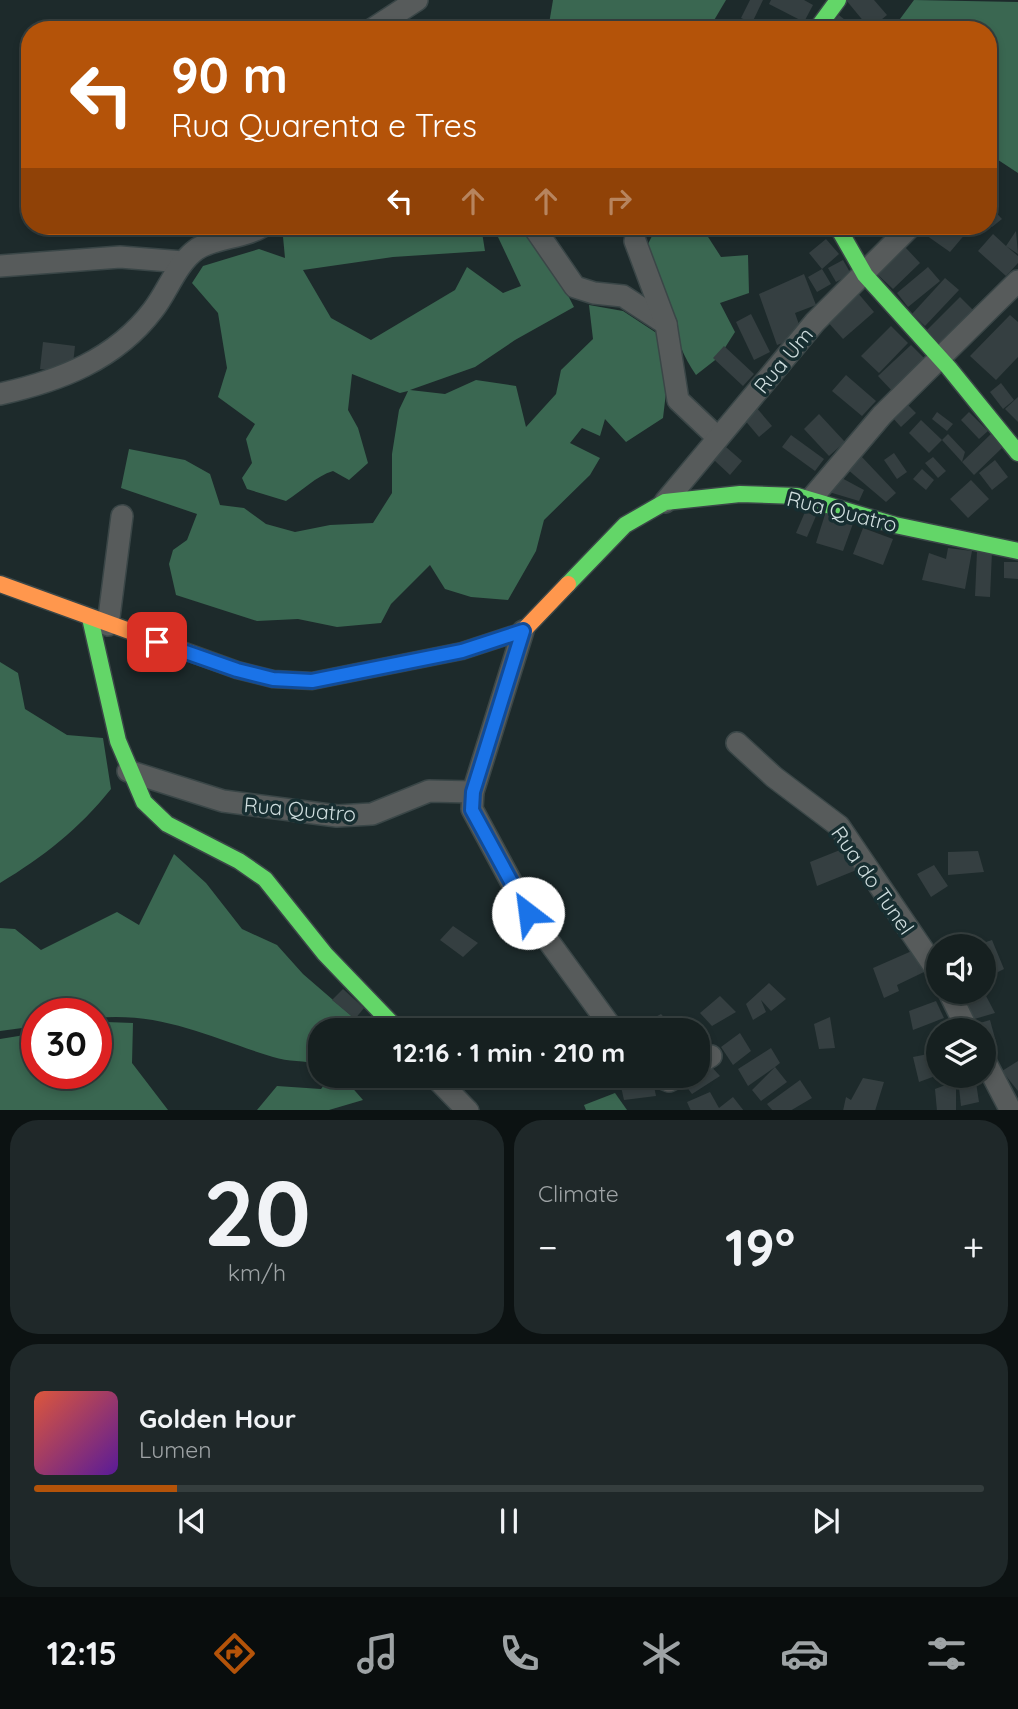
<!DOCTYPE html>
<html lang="en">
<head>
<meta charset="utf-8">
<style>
	body { margin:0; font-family:Quicksand,sans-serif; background:#1f2829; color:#f1f3f6; height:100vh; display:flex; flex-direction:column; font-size:26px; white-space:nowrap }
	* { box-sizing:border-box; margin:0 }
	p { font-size:23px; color:#9ea3a5 }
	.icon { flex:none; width:38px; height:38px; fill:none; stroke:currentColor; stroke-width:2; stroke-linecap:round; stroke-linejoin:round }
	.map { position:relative; height:1110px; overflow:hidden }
	.details { display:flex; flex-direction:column; gap:10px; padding:10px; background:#0c1212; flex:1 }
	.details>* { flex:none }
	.banner { position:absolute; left:21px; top:21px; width:976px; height:214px; border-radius:28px; box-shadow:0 4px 10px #0003,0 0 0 2px #353e3e; background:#b45309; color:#fff; overflow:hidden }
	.controls { position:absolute; left:926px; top:934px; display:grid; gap:14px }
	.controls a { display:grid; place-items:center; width:70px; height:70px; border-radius:50%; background:#162020; box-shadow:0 4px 10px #0003,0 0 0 2px #353e3e; font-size:35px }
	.speed { position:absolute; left:21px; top:998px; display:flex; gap:14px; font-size:35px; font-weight:700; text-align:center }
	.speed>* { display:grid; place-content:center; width:91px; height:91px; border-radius:50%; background:#162020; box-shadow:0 4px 10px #0003,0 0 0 2px #353e3e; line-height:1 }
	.speed .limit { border:10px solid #d22; background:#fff; color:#111 }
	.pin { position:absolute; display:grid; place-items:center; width:60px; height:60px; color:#fff; margin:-30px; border-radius:14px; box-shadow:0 4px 10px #0006 }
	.me { position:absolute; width:77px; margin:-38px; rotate:330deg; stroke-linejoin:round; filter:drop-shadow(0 0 5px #0008) }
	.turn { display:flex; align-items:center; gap:24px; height:147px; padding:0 35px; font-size:32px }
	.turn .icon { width:91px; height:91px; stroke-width:2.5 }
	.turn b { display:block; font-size:49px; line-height:60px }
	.lanes { display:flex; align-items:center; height:66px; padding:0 35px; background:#0003; justify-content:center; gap:35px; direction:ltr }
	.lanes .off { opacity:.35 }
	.big { font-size:52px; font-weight:800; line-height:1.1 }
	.details .card { flex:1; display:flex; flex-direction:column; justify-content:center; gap:10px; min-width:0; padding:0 24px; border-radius:28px; background:#1f2829 }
	.details .dial { align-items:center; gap:0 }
	.dial b { font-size:91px; line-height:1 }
	.song { display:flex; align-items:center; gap:21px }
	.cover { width:84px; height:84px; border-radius:10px; background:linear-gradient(135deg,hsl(10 70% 55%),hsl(270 70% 35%)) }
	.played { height:7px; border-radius:4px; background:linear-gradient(90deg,#b45309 15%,#353e3e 15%) }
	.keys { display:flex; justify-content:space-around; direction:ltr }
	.heat { display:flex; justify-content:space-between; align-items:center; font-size:38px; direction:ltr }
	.details .tiles { flex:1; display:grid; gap:10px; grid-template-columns:1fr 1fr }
	.card:last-child { grid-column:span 2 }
	.trip { position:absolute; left:308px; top:1018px; width:402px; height:70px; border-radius:28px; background:#162020; box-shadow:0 4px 10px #0003,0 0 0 2px #353e3e; font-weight:800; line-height:70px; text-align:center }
	.menu { display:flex; height:112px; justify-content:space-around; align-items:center; background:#090d0d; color:#9ea3a5 }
	.menu .icon { width:49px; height:49px }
	.menu .on { color:#b45309 }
	.menu b { font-size:32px; color:#f1f3f6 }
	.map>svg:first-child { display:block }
	.forest { fill:#3a6751 }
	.building { fill:#353f41 }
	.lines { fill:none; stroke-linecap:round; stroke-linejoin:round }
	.street-casing { stroke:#3a4647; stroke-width:24 }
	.fast-casing { stroke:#3a4647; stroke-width:19 }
	.slow-casing { stroke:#3a4647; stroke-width:19 }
	.street { stroke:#575b5b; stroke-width:21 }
	.fast { stroke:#63d668; stroke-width:16 }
	.slow { stroke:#ff974d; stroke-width:16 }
	.route-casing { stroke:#114b97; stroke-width:18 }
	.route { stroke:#1a73e8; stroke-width:12 }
	.labels { text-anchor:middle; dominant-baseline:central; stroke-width:7; stroke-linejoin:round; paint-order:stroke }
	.street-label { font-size:21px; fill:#cfddde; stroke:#172e31 }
</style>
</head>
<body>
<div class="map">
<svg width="1018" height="1111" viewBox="0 0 1018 1111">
	<rect width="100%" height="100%" fill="#1d2a2b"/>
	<g class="forest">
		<polygon points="553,0 726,0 713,22 649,30 548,30"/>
		<polygon points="914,0 1018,2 1018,173 989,154 989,30 878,30 900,19"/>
		<path d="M282,226H481L485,251L393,257L303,270L331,318L371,340L455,290L467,267L503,293L521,286L498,237L524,226H532L574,307L515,340L475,367L410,390L445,394L476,380L516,386L526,427L556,394L561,370L593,339L589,305L623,311L658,334L667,384L663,418L626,442L605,419L600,436L582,428L570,443L600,458L590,475L544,520L536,551L508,600L471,597L445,589L430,565L391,604L381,623L337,627L298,619L257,621L176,595L169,564L173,550L187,540L197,514L121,488L129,449L185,460L210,474L220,505L244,508L266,524L295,532L330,525L373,523L392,493V454L399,410L408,391L400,393L352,374L348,410L358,428L368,463L349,480L333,471C316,476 302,491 286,501L247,489L242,478L252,463L246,439L255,424L218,397L227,368L218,313L192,283L203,266L259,249L285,258Z"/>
		<path d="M657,226H701L721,257L748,255L749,293L720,303L735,332L719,357L696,375C670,338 666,288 647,246Z"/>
		<path d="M0,662L18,673L25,709L67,735L103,738L111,789C79,829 43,857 0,883Z"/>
		<path d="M174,854L206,883L242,929L277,945L303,974L355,1019L350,1031H320V1065C305,1060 288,1062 273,1057C210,1038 164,1012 96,1018V1013H37V1026L0,1031V928L15,929L41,950L117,912L139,925Z"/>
		<polygon points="106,1022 133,1023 132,1063 168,1110 0,1110 0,1039 37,1033 37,1073 96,1073 96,1024"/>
		<polygon points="331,1076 342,1076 363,1100 329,1110 257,1110 277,1086 321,1089"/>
		<polygon points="615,1093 627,1110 586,1110 584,1105"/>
	</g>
	<g class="building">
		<polygon points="750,0 763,0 752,23 741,18"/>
		<polygon points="771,0 804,0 813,5 804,22 769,4"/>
		<polygon points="846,0 874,0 887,15 870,29"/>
		<polygon points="839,15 857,30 843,30 833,22"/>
		<polygon points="989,205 1002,219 992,227 989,224"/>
		<polygon points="874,226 905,226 888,241"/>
		<polygon points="929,226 972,226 950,252 923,233"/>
		<polygon points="1016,231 1018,254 1006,246 1018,256 1018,263 1006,276 978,251 993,234 1006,246"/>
		<polygon points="826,239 839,254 822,269 831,284 817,292 808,277 822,269 809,253"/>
		<polygon points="905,247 920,263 893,289 877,274"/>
		<polygon points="843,260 851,274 836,282 828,268"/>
		<polygon points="928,267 940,281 908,307 897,293"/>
		<polygon points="804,274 816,305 795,313 803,336 777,345 759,294"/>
		<polygon points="945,278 959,290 925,326 912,314"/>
		<polygon points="857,292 874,312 843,339 826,320"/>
		<polygon points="960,297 976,313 941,348 925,332"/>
		<polygon points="751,314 770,352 754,360 736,322"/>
		<polygon points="1010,315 1018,322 1018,357 996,380 970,356"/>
		<polygon points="891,326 908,343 879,373 861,356"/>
		<polygon points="43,342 75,346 72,373 40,369"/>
		<polygon points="911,345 927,361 894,393 878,376"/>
		<polygon points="724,346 754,374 743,386 713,358"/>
		<polygon points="846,375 876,401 862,416 832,391"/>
		<polygon points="1001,383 1014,400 1003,409 990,392"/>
		<polygon points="1018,397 1018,422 1005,409"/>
		<polygon points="905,402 916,413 901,427 891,416"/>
		<polygon points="756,407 772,426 759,437 743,418"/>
		<polygon points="937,412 953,424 947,431 932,419"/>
		<polygon points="969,412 988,431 979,439 961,420"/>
		<polygon points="819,414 845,442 829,456 804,429"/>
		<polygon points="921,420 942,440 929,453 909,433"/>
		<polygon points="948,434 965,452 962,462 942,440"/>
		<polygon points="991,434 1003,447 974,475 962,462"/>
		<polygon points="791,435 824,459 815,471 782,447"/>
		<polygon points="726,447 742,461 730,475 714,460"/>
		<polygon points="894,453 907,472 897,479 884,460"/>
		<polygon points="860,455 896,493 886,502 847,469"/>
		<polygon points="933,457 946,471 938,478 925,463"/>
		<polygon points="995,460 1008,477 992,490 979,473"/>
		<polygon points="922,469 934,480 926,490 913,479"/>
		<polygon points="838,476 864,490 859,501 829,492"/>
		<polygon points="971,480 989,499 968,518 950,499"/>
		<polygon points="827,508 855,518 843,551 816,543"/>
		<polygon points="805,512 816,516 807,537 796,533"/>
		<polygon points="863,528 893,539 883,565 853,554"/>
		<polygon points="948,548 972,551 965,589 922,580 929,553 946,559"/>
		<polygon points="977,551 992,552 990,597 975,596"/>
		<polygon points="1004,562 1018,562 1018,579 1004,578"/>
		<polygon points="845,848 859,869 817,886 810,862"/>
		<polygon points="978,851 984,872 948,875 948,852"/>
		<polygon points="934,865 948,886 931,897 917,874"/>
		<polygon points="453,926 478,943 463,957 440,940"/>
		<polygon points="992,940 1004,969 984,979 984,947 974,946"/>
		<polygon points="914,950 924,972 897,985 899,991 884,998 873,968"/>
		<polygon points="769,983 786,999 771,1011 761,1000 766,1012 753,1020 746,1004"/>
		<polygon points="343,989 364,1008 355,1019 332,1000"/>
		<polygon points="977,992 984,992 995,1013 971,1020 963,997"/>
		<polygon points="720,996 736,1012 712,1026 700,1013"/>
		<polygon points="936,1001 944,1018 913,1030 909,1011"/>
		<polygon points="661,1014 671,1025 666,1031 656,1031 650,1020"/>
		<polygon points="830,1017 835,1048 819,1049 814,1024"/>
		<polygon points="990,1020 996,1042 986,1047 984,1031 977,1031 973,1025"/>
		<polygon points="740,1033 751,1051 733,1065 721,1047"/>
		<polygon points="771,1048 780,1063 775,1067 787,1082 761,1101 752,1090 775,1067 748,1086 738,1069"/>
		<polygon points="938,1052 938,1075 919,1082 913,1057"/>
		<polygon points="1018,1061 1018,1091 1002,1071"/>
		<polygon points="708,1063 720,1076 692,1094 683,1082 691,1076 698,1076 698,1071"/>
		<polygon points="652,1076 656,1096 624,1100 619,1078"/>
		<polygon points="962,1076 975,1076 979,1102 961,1106 958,1078"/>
		<polygon points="863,1078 884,1082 875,1111 843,1111 846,1097 851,1100"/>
		<polygon points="800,1080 812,1098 790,1111 773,1111 767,1104"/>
		<polygon points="956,1081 956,1111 937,1111 935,1089"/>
		<polygon points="710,1092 719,1108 733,1097 744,1111 691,1111 687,1102"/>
	</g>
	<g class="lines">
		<g class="street-casing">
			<g id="street">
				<polyline points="371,30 417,0"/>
				<polyline points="533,226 575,287 594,293 623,296 666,324"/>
				<polyline points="635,241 666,324 678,400 717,437"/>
				<polyline points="0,266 120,257 183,262"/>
				<path d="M0,394C59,381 115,360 153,310C168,291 176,264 197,249C216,237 244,238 263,226"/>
				<polyline points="811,499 882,415 1018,281"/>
				<polyline points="665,502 815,322 911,226"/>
				<polyline points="108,625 122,516"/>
				<polyline points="523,631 473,792 472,809 528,913 614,1031"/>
				<polyline points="737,743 774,777 839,826 938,972"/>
				<polyline points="128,771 223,801 337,816 372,814 429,791 473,792"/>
				<polyline points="949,992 968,1031"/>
				<polyline points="984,1059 1011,1111"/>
				<polyline points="698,1064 711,1056"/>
				<polyline points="434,1076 468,1111"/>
				<polyline points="657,1076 669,1081 679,1076"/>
			</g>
		</g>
		<g class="fast-casing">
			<g id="fast">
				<polyline points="816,30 838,0"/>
				<polyline points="837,226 865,275 949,368 1018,453"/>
				<polyline points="568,584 625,525 665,502 740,494 797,496 895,525 1018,551"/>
				<polyline points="90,618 118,741 144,802 167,824 239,861 265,879 325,954 399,1031"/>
			</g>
		</g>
		<g class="slow-casing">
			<polyline id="slow" points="0,584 237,670 273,679 312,681 462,651 523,631 568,584"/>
		</g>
		<use href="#street" class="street"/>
		<use href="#fast" class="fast"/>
		<use href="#slow" class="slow"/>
	</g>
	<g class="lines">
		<g class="route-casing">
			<polyline id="route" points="157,642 237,670 273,679 312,681 462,651 523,631 473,792 472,810 528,913"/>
		</g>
		<use href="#route" class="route"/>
	</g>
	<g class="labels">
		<g class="street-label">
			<text transform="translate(783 360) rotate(-50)">Rua Um</text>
			<text transform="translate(842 511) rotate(14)">Rua Quatro</text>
			<text transform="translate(300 809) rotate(5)">Rua Quatro</text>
			<text transform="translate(873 880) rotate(55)">Rua do Tunel</text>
		</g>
	</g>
</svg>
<div class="controls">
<a><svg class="icon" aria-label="sound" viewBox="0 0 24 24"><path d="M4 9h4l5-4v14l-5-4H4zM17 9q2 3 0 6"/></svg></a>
<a><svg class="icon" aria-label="layers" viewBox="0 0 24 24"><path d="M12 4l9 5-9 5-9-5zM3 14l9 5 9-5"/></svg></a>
</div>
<div class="speed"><div class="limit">30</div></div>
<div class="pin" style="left:157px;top:642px;background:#d93025"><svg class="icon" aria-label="arrive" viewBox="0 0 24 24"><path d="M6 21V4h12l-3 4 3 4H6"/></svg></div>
<svg class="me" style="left:528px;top:913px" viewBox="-20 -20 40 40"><circle r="19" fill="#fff"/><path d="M0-13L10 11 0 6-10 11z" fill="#1a73e8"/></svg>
<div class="trip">12:16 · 1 min · 210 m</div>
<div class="banner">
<div class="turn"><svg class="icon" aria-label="left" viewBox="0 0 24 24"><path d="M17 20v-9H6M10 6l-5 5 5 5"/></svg><div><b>90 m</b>Rua Quarenta e Tres</div></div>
<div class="lanes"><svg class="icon" aria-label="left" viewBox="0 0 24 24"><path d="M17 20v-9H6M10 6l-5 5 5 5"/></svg><svg class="icon off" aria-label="ahead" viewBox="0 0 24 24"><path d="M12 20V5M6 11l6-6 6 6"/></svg><svg class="icon off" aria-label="ahead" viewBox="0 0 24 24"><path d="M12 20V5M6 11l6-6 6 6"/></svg><svg class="icon off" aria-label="right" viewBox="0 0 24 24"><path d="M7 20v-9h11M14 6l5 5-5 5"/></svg></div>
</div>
</div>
<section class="details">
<div class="tiles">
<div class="card dial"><b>20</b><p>km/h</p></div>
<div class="card"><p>Climate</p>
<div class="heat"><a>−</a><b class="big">19°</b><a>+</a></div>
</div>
<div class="card">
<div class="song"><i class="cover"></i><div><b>Golden Hour</b><p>Lumen</p></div></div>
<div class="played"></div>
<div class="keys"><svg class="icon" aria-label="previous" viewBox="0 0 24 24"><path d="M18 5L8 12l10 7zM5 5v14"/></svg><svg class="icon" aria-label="pause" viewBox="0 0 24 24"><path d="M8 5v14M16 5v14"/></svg><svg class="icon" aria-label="next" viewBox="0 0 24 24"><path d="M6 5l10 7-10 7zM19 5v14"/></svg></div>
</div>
</div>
</section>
<nav class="menu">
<b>12:15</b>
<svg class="icon on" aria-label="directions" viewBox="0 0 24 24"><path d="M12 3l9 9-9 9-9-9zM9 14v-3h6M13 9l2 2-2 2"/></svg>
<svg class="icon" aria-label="music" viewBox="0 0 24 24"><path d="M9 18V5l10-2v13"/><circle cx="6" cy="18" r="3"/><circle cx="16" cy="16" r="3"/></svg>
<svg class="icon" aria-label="phone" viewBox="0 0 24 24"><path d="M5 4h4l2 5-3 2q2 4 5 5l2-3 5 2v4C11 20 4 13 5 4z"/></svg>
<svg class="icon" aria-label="climate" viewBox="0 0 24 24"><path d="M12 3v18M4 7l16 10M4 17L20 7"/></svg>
<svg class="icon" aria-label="car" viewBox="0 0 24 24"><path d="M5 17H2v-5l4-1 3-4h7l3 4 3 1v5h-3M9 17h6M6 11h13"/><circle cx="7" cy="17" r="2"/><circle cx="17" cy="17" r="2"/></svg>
<svg class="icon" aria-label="filters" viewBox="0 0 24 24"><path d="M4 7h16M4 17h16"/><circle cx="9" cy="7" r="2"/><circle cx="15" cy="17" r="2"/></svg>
</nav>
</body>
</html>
